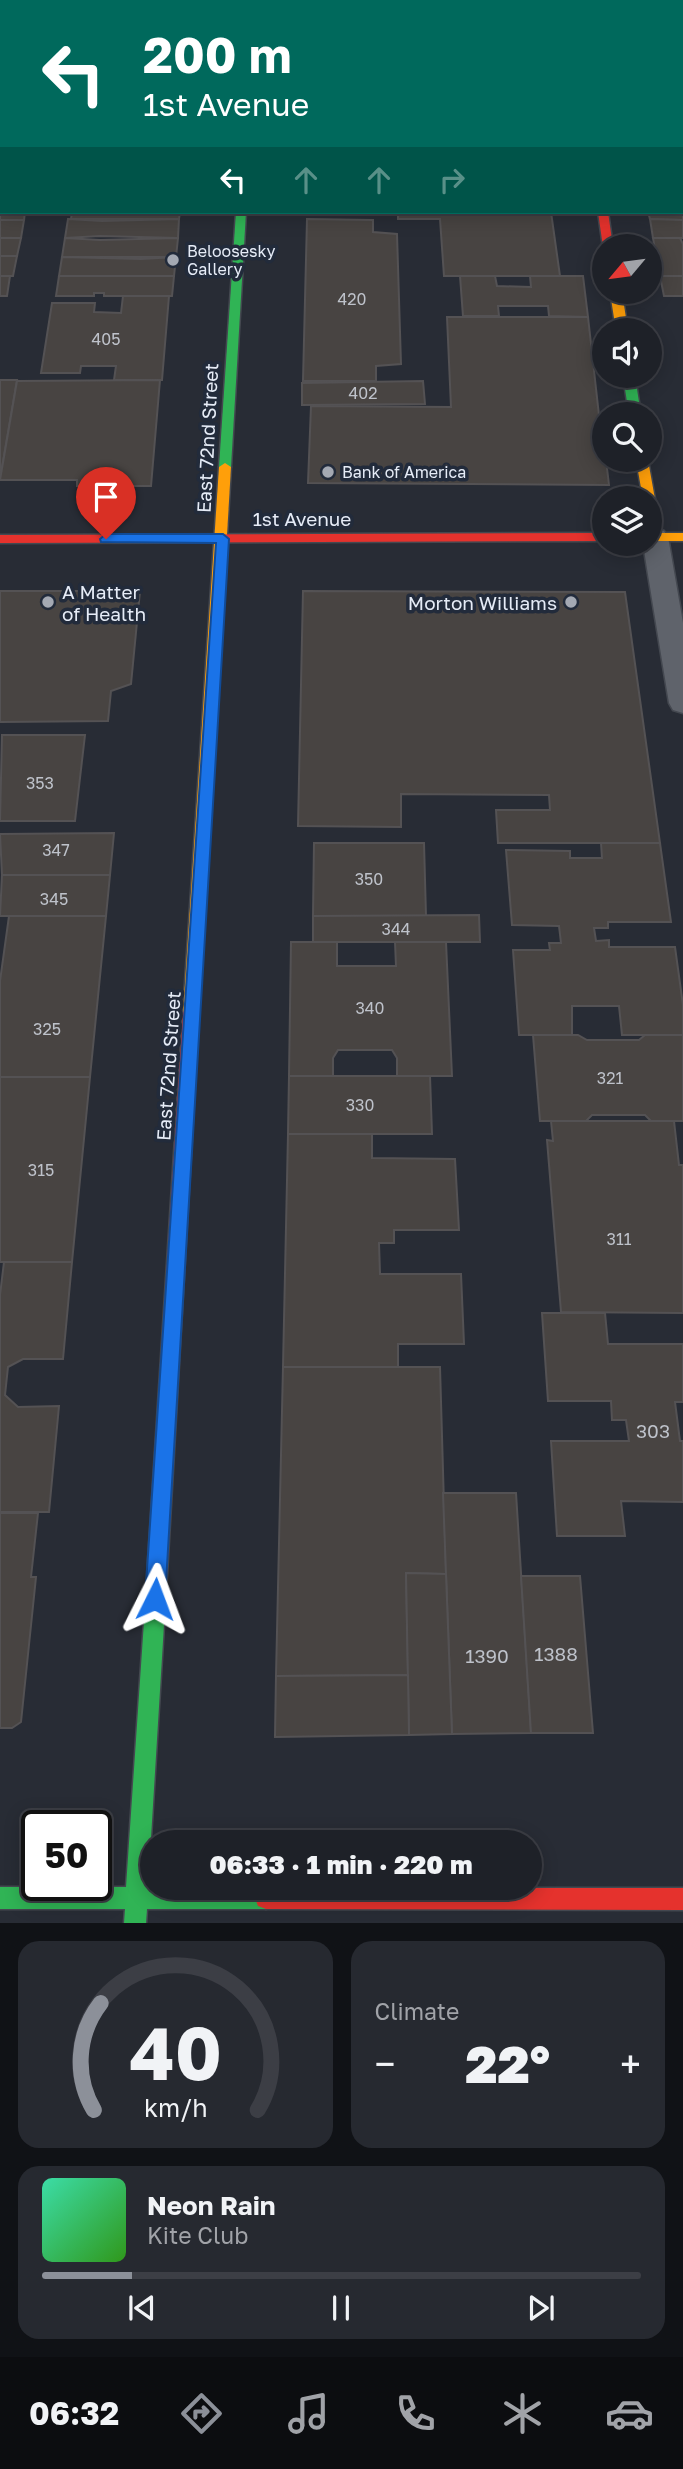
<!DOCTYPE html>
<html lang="en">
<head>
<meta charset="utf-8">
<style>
	body { margin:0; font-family:"Golos Text",sans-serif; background:#262930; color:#f1f3f6; height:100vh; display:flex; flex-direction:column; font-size:26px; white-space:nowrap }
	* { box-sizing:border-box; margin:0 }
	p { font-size:23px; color:#a1a3a8 }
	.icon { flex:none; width:38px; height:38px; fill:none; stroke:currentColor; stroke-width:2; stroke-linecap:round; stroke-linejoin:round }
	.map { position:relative; height:1923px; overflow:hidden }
	.sheet { display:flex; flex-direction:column; gap:18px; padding:18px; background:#101216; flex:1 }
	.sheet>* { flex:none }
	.guide { position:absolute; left:0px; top:0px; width:684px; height:214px; box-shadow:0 4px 18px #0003,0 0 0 2px #3c3e45; background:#00695c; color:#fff; overflow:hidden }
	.needle { width:46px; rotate:241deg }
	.tools { position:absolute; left:592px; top:234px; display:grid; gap:14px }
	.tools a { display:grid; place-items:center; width:70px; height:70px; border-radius:50%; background:#1e2128; box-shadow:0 4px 18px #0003,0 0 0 2px #3c3e45; font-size:35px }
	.speed { position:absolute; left:21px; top:1810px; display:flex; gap:14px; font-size:35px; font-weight:700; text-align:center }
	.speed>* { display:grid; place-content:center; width:91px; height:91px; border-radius:50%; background:#1e2128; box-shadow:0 4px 18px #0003,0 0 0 2px #3c3e45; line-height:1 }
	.speed .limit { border:4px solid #111; border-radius:10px; background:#fff; color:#111 }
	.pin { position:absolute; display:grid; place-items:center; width:60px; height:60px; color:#fff; margin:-72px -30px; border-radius:50% 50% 50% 0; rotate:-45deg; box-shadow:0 0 7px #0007 }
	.pin .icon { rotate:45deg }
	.me { position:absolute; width:77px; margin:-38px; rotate:3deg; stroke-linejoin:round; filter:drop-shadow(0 0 5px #0008) }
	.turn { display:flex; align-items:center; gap:24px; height:147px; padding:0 28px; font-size:32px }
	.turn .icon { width:91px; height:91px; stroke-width:2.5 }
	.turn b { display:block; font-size:49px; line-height:60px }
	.lanes { display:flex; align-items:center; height:66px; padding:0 28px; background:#0003; justify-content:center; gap:35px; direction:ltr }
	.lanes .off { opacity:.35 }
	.big { font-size:52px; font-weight:800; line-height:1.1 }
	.sheet .tile { flex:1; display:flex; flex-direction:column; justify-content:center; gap:10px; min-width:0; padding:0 24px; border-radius:21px; background:#262930 }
	.sheet .dial { align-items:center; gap:0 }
	.dial svg { height:182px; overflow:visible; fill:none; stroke:#3c3e45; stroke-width:7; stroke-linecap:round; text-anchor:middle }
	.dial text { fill:#f1f3f6; stroke:none }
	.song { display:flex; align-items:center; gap:21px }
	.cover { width:84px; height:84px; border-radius:10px; background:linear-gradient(135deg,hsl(160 70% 55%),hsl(110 70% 35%)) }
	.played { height:7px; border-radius:4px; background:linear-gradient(90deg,#8c9099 15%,#3c3e45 15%) }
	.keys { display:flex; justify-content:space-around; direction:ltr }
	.heat { display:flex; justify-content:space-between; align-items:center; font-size:38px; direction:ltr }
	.sheet .tiles { flex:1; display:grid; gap:18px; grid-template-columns:1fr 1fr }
	.tile:last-child { grid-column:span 2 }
	.trip { position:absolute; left:140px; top:1830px; width:402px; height:70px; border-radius:35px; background:#1e2128; box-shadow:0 4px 18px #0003,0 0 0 2px #3c3e45; font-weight:800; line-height:70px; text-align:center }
	.tabs { display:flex; height:112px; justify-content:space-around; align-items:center; background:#0c0d10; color:#a1a3a8 }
	.tabs .icon { width:49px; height:49px }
	.tabs .on { color:#8c9099 }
	.tabs b { font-size:32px; color:#f1f3f6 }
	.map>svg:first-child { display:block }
	.building { fill:#484442; stroke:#545254; stroke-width:2 }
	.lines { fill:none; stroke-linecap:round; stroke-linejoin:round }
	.lane-casing { stroke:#444850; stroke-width:3 }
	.street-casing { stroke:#444850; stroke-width:3 }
	.fast-casing { stroke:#444850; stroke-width:3 }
	.slow-casing { stroke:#444850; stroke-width:3 }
	.jam-casing { stroke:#444850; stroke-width:3 }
	.lane { fill:#5f636b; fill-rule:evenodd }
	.street { fill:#5f636b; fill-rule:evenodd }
	.fast { fill:#30b455; fill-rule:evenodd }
	.slow { fill:#ff9f0a; fill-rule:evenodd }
	.jam { fill:#e5322d; fill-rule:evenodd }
	.route { fill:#1a73e8; stroke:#114b97; stroke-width:2 }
	.poi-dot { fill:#a4a9b3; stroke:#222b3b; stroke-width:2.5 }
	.labels { text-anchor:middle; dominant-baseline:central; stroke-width:7; stroke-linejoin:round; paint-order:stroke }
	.far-poi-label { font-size:16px; fill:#e6ecf7; stroke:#222b3b; text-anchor:start }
	.number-label { font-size:16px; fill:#bec2ca }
	.street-label { font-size:19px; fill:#e6ecf7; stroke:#222b3b }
	.poi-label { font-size:19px; fill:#e6ecf7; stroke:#222b3b; text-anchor:start }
	.near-number-label { font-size:19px; fill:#bec2ca }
</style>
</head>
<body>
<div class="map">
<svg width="683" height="1923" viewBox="0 0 683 1923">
	<rect width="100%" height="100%" fill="#282c35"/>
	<g class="building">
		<rect x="0" y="44" width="2" height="105"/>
		<polygon points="683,167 683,220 650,219 648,212 682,212"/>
		<polygon points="0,201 2,212 25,212 24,220 0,220"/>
		<polygon points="72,212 180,212 179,219 71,219"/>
		<polygon points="398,212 551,212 560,276 444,276 440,219 398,219"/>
		<polygon points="68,219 102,221 179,219 178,238 100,236 65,238"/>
		<polygon points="307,219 373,220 373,232 397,234 401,364 376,366 376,381 303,381"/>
		<polygon points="650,219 683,220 683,238 653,238"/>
		<polygon points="0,220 24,220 21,238 0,238"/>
		<polygon points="0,238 21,238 17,256 0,256"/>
		<polygon points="65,238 100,240 178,238 176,257 62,257"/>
		<polygon points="653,238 680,238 683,244 683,276 660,276"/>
		<polygon points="0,256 17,256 13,276 0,276"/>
		<polygon points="62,257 141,259 176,257 174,276 59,276"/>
		<polygon points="0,276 10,276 7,296 0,296"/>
		<polygon points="59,276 174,276 172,296 104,296 104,293 94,293 94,296 56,296"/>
		<polygon points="460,276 495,276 497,286 531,287 530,276 583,276 588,317 549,316 548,306 498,306 499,316 463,316"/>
		<polygon points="660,276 683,276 683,296 664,296"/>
		<polygon points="123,296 169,296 162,380 114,380 116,366 81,366 80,373 41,373 52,303 95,303 94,312 121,313"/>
		<polygon points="447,317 588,317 604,460 606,460 609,485 308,483 311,406 451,407"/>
		<polygon points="0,380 17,380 0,479"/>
		<polygon points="160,380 151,486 77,486 77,480 0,480 17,381"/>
		<polygon points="423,381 425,404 302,405 302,383"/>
		<polygon points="0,591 140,591 131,684 111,691 108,721 0,722"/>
		<polygon points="303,591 625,592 660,843 498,843 496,810 550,810 549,795 401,794 401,827 298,826"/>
		<polygon points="2,735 85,735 75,821 0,821"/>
		<polygon points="114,833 110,875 2,875 0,834"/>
		<polygon points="314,843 424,843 426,916 313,916"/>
		<polygon points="601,843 660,843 671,922 608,922 608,928 594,928 596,941 609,940 609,947 675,947 683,1005 683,1035 622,1035 619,1006 572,1006 572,1035 519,1035 513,950 550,950 549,943 561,943 559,926 512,925 506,850 570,851 570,858 602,858"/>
		<polygon points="2,875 110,875 106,916 0,916"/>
		<polygon points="479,915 480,942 313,942 313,916"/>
		<polygon points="9,916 106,916 90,1077 0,1077 0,981"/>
		<polygon points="291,942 337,942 337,966 396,966 395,942 446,942 452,1076 397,1076 397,1058 392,1050 338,1050 333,1058 333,1076 289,1076"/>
		<polygon points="533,1035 578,1035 587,1040 639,1040 645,1035 683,1035 683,1121 651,1121 645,1115 592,1115 586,1121 540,1121"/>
		<polygon points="289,1076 430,1076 432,1134 288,1134"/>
		<polygon points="0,1077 90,1077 72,1262 0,1262"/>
		<polygon points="551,1121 674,1121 679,1165 683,1165 683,1313 561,1312 547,1140 553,1141"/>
		<polygon points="288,1134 372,1134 372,1158 455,1159 459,1230 394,1230 394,1243 379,1243 380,1274 461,1274 464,1344 398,1344 398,1367 283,1367"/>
		<polygon points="4,1262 72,1262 63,1359 23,1359 8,1367 5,1395 18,1407 59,1406 49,1512 0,1512 0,1295"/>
		<polygon points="542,1313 605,1313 608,1344 683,1344 683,1402 675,1402 680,1441 683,1441 683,1502 621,1501 625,1536 557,1536 551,1441 629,1441 626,1420 612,1420 611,1401 548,1401"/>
		<polygon points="283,1367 440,1367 446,1574 406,1573 408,1675 276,1676"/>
		<polygon points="443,1493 516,1493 531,1733 452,1734"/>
		<polygon points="0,1513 38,1513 31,1577 36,1577 21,1722 12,1728 0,1728"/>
		<polygon points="406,1573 446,1574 452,1734 409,1735"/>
		<polygon points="521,1576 580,1576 593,1733 531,1733"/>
		<polygon points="408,1675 409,1735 275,1737 276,1676"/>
	</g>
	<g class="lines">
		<g class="lane-casing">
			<g id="lane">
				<rect x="37" y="0" width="10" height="2"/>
				<rect x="130" y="0" width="10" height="2"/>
			</g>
		</g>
		<g class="street-casing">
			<polygon id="street" points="655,528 664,531 668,537 683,623 683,713 673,710 669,703 643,544 649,544 649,530"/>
		</g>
		<g class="fast-casing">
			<g id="fast">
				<polygon points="438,0 683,0 683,3 440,2"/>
				<polygon points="236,212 246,212 231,467 225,471 219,467"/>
				<polygon points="623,376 635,376 641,415 629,415"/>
				<polygon points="156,1582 163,1585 166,1592 148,1887 269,1888 274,1890 277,1898 274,1906 266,1909 147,1909 146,1923 124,1923 125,1909 0,1909 0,1887 126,1887 146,1592 149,1585"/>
			</g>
		</g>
		<g class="slow-casing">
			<g id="slow">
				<rect x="250" y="0" width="10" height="2"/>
				<polygon points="610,292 622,292 628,331 616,331"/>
				<polygon points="636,460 648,460 655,499 653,502 649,503 649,499 643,499"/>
				<polygon points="225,463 231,467 199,1013 197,1018 191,1020 185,1018 183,1013 219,467"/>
				<rect x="649" y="533" width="34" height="8"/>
			</g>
		</g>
		<g class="jam-casing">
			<g id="jam">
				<polygon points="598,212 608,212 613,247 603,247"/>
				<polygon points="604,533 604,541 0,543 0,535"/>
				<polygon points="191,1006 197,1008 199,1013 166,1592 163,1599 156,1602 149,1599 146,1592 183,1013 185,1008"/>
				<polygon points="263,1888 683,1888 683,1910 266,1909 258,1906 255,1898 258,1890"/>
			</g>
		</g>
		<use href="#lane" class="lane"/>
		<use href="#street" class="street"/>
		<use href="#fast" class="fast"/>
		<use href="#slow" class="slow"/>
		<use href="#jam" class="jam"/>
	</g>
	<polygon class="route" points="106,534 223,534 229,539 165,1599 162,1606 155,1609 148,1606 145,1599 216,543 101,542 100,539"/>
	<g class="poi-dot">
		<circle cx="173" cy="260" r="7"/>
		<circle cx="328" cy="472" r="7"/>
		<circle cx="48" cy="602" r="7"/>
		<circle cx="571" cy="602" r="7"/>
	</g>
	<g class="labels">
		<g class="far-poi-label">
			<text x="187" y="251">Beloosesky<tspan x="187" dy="18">Gallery</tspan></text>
			<text x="342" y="472">Bank of America</text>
		</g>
		<g class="number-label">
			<text x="352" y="299">420</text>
			<text x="106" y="339">405</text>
			<text x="363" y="393">402</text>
			<text x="40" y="783">353</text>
			<text x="56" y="850">347</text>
			<text x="369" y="879">350</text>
			<text x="54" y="899">345</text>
			<text x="396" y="929">344</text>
			<text x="370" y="1008">340</text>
			<text x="47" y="1029">325</text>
			<text x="610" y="1078">321</text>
			<text x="360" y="1105">330</text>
			<text x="41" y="1170">315</text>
			<text x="619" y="1239">311</text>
		</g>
		<g class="street-label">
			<text transform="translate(207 438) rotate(-87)">East 72nd Street</text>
			<text x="302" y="518">1st Avenue</text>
			<text transform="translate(168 1066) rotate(-86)">East 72nd Street</text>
		</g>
		<g class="poi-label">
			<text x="62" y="591">A Matter<tspan x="62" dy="22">of Health</tspan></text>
			<text x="557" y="602" text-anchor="end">Morton Williams</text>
		</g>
		<g class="near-number-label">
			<text x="653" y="1430">303</text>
			<text x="556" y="1653">1388</text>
			<text x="487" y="1655">1390</text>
		</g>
	</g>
</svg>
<div class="tools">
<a><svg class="needle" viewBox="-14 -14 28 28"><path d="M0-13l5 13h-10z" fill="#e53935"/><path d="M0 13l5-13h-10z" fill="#a1a3a8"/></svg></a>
<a><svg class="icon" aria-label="sound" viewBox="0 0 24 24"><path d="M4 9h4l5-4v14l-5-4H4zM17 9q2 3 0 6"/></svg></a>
<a><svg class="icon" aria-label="search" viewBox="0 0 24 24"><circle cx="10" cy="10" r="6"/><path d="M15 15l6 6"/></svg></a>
<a><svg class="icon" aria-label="layers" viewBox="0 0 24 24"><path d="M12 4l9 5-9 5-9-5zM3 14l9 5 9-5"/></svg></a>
</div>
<div class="speed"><div class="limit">50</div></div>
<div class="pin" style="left:106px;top:539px;background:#d93025"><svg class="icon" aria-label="arrive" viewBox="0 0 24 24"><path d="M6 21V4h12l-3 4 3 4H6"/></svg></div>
<svg class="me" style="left:155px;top:1599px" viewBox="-20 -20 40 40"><path d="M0-17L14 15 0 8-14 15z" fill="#1a73e8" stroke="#fff" stroke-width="4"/></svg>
<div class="trip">06:33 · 1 min · 220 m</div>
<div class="guide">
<div class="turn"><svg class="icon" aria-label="left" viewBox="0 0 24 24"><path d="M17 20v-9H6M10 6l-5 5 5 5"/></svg><div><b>200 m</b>1st Avenue</div></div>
<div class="lanes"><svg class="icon" aria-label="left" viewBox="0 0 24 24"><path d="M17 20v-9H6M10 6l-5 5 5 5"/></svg><svg class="icon off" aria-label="ahead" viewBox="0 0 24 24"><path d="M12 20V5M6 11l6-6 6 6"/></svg><svg class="icon off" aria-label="ahead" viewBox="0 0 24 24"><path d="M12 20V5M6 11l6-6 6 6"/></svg><svg class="icon off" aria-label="right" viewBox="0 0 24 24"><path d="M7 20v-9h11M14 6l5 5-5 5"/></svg></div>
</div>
</div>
<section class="sheet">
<div class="tiles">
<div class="tile dial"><svg viewBox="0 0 100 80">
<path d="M14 69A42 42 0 1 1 86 69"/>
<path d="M14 69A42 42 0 0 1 17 22" stroke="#8c9099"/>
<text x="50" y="56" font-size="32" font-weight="700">40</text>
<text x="50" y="72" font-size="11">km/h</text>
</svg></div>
<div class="tile"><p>Climate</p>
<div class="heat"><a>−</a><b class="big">22°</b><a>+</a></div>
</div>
<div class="tile">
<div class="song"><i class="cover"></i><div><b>Neon Rain</b><p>Kite Club</p></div></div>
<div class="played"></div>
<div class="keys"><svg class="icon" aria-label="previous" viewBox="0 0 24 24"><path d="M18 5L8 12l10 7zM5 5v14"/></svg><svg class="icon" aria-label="pause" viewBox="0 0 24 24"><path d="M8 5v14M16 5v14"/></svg><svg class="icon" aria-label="next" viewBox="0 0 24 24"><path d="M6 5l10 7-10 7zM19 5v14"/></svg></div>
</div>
</div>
</section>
<nav class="tabs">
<b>06:32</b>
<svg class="icon on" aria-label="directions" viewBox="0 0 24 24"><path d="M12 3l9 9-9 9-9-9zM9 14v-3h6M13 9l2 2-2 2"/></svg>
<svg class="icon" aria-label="music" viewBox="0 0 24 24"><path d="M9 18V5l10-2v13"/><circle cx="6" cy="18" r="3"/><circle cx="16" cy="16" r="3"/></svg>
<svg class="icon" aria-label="phone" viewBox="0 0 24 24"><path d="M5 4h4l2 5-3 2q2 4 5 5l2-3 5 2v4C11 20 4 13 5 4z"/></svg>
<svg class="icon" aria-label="climate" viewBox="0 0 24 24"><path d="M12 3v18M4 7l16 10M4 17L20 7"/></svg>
<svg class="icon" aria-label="car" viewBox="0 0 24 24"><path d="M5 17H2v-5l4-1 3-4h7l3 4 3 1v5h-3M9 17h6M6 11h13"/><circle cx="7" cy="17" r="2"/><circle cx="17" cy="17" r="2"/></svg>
</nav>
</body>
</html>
